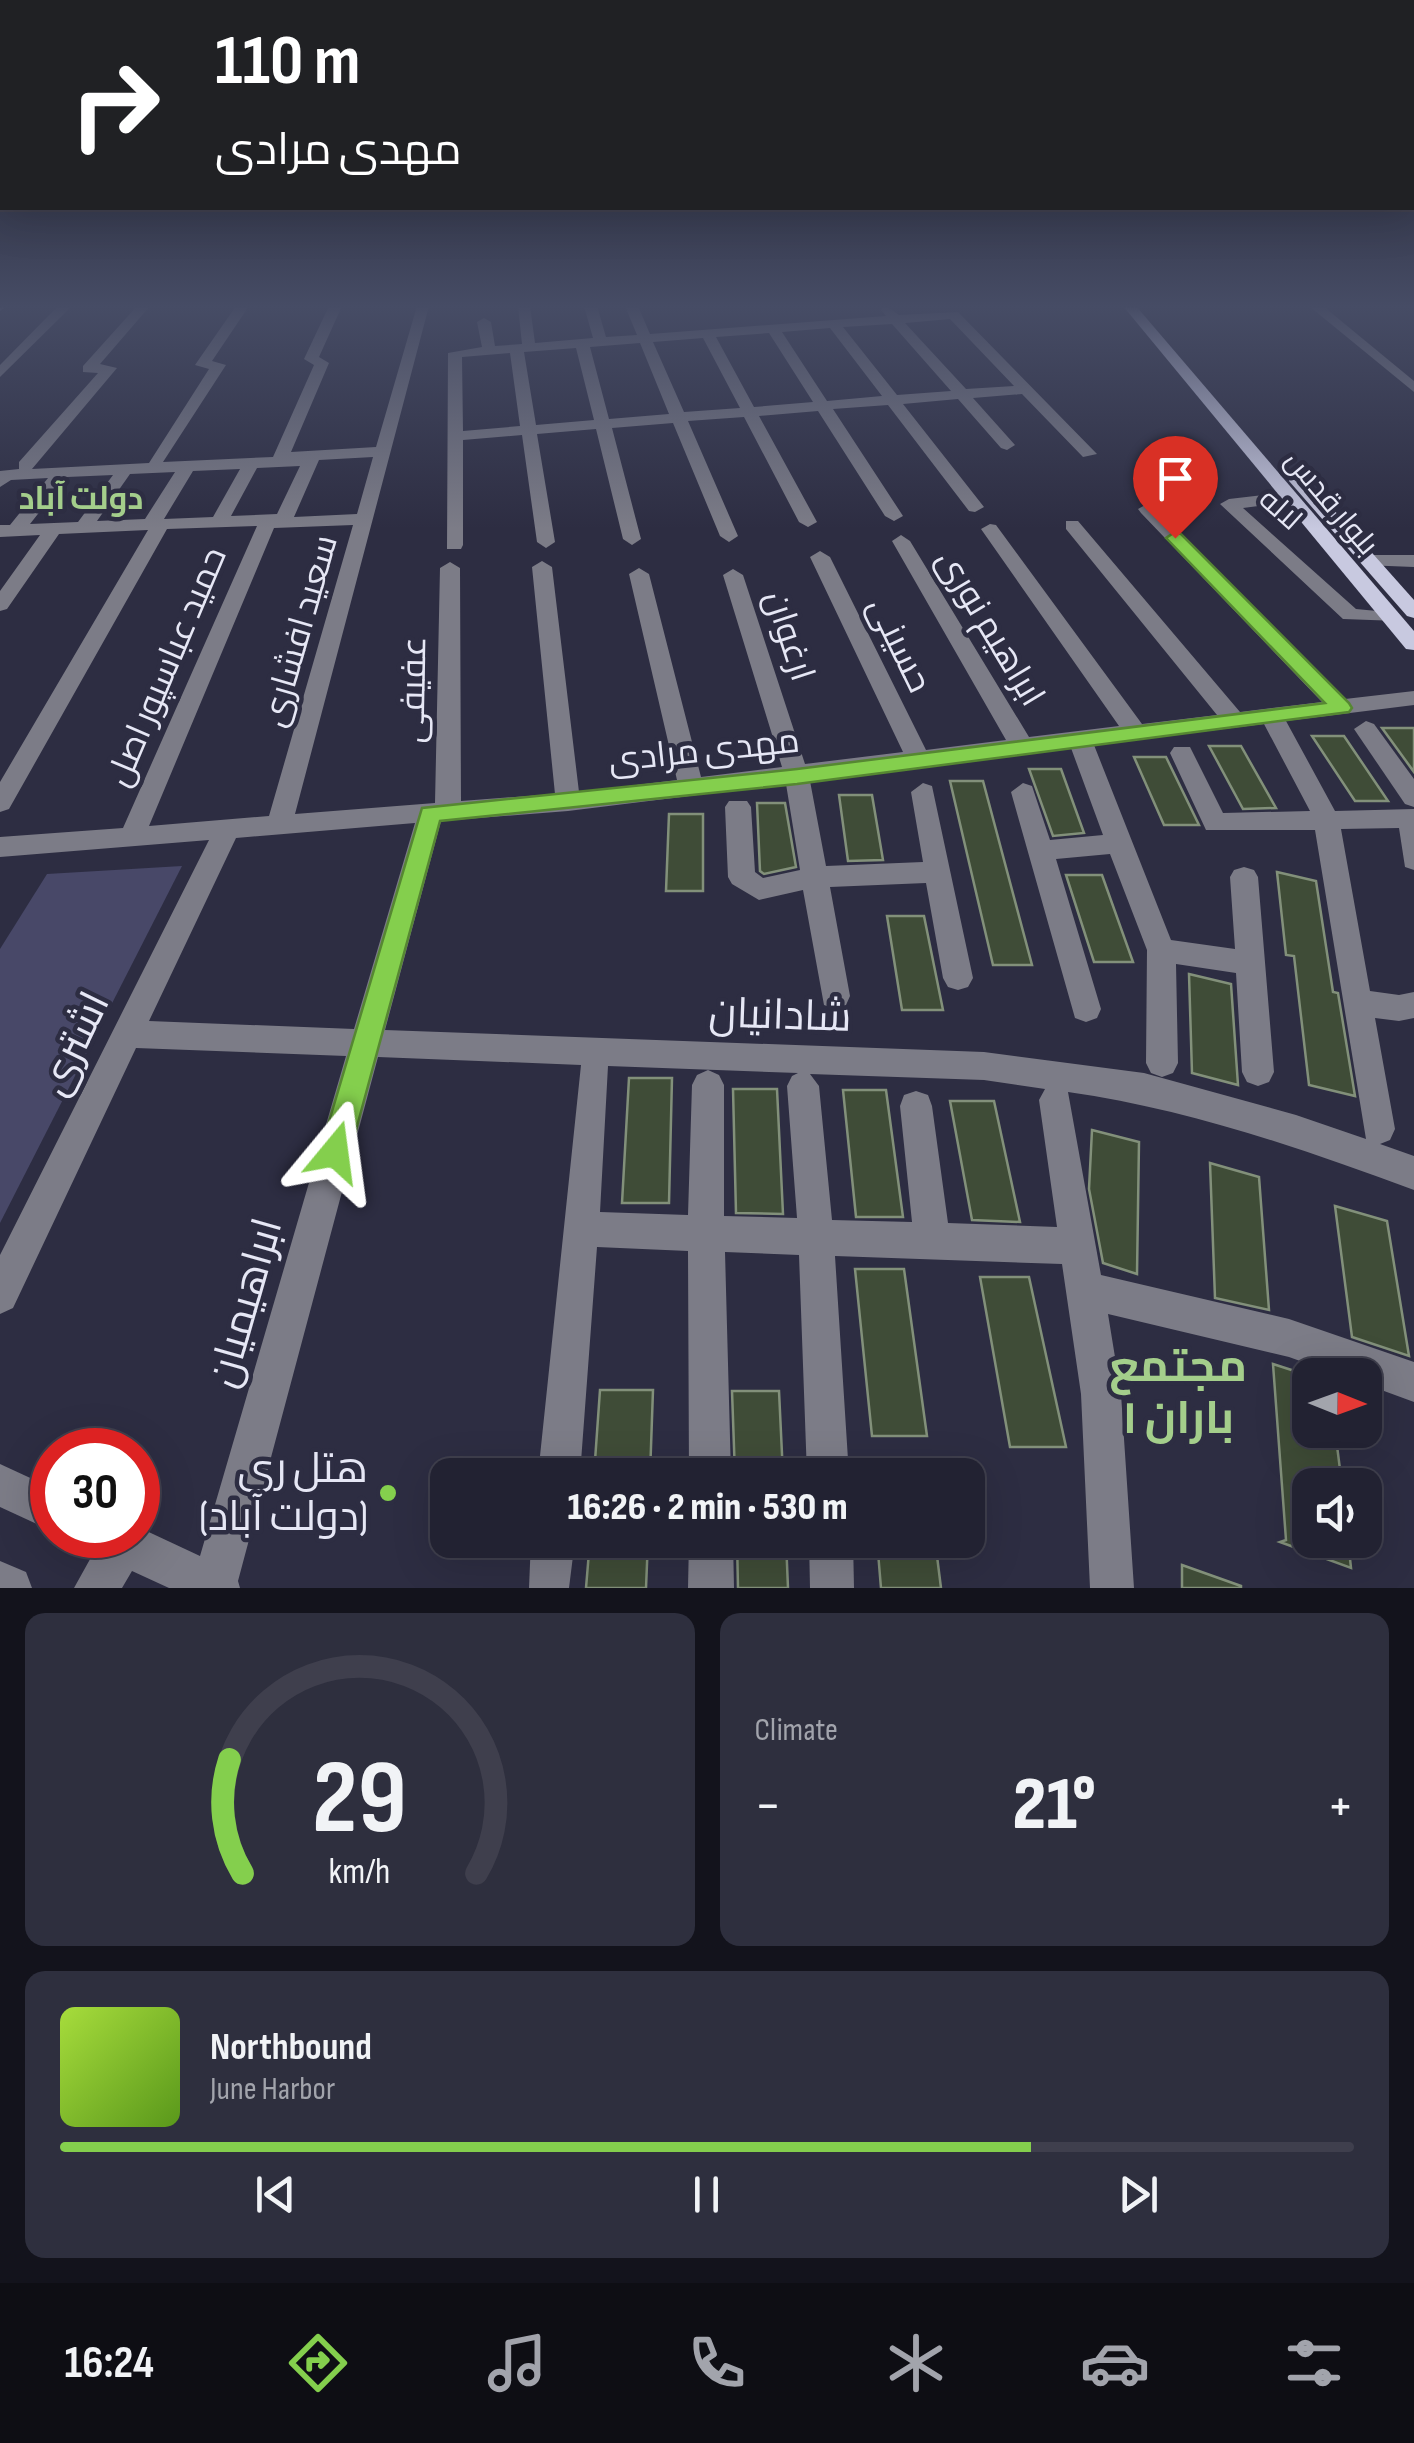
<!DOCTYPE html>
<html lang="en">
<head>
<meta charset="utf-8">
<style>
	body { margin:0; font-family:"Sofia Sans Condensed",Cairo,sans-serif; background:#2e2f3e; color:#f1f3f6; height:100vh; display:flex; flex-direction:column; font-size:38px; white-space:nowrap }
	* { box-sizing:border-box; margin:0 }
	p { font-size:32px; color:#a2a4ac }
	.icon { flex:none; width:55px; height:55px; fill:none; stroke:currentColor; stroke-width:2; stroke-linecap:round; stroke-linejoin:round }
	.map { position:relative; height:1588px; overflow:hidden }
	.drawer { display:flex; flex-direction:column; gap:25px; padding:25px; background:#13131c; flex:1 }
	.drawer>* { flex:none }
	.banner { position:absolute; left:0px; top:0px; width:1415px; height:210px; box-shadow:0 10px 40px #0002,0 0 0 2px #3f3f4d; background:#202124; color:#fff; overflow:hidden }
	.needle { width:65px; rotate:91deg }
	.controls { position:absolute; left:1292px; top:1358px; display:grid; gap:20px }
	.controls a { display:grid; place-items:center; width:90px; height:90px; border-radius:20px; background:#222232; box-shadow:0 10px 40px #0002,0 0 0 2px #3f3f4d; font-size:50px }
	.speed { position:absolute; left:30px; top:1428px; display:flex; gap:20px; font-size:50px; font-weight:700; text-align:center }
	.speed>* { display:grid; place-content:center; width:130px; height:130px; border-radius:50%; background:#222232; box-shadow:0 10px 40px #0002,0 0 0 2px #3f3f4d; line-height:1 }
	.speed .limit { border:15px solid #d22; background:#fff; color:#111 }
	.pin { position:absolute; display:grid; place-items:center; width:85px; height:85px; color:#fff; margin:-102px -42px; border-radius:50% 50% 50% 0; rotate:-45deg; box-shadow:0 0 10px #0007 }
	.pin .icon { rotate:45deg }
	.me { position:absolute; width:110px; margin:-55px; rotate:16deg; stroke-linejoin:round; filter:drop-shadow(0 0 8px #0008) }
	.turn { display:flex; align-items:center; gap:35px; height:210px; padding:0 50px; font-size:45px }
	.turn .icon { width:130px; height:130px; stroke-width:2.5 }
	.turn b { display:block; font-size:70px; line-height:85px }
	.big { font-size:75px; font-weight:800; line-height:1.1 }
	.drawer .card { flex:1; display:flex; flex-direction:column; justify-content:center; gap:15px; min-width:0; padding:0 35px; border-radius:20px; background:#2e2f3e }
	.drawer .dial { align-items:center; gap:0 }
	.dial svg { height:260px; overflow:visible; fill:none; stroke:#3f3f4d; stroke-width:7; stroke-linecap:round; text-anchor:middle }
	.dial text { fill:#f1f3f6; stroke:none }
	.song { display:flex; align-items:center; gap:30px }
	.cover { width:120px; height:120px; border-radius:15px; background:linear-gradient(135deg,hsl(80 70% 55%),hsl(90 70% 35%)) }
	.played { height:10px; border-radius:5px; background:linear-gradient(90deg,#84cf4d 75%,#3f3f4d 75%) }
	.keys { display:flex; justify-content:space-around; direction:ltr }
	.heat { display:flex; justify-content:space-between; align-items:center; font-size:55px; direction:ltr }
	.drawer .tiles { flex:1; display:grid; gap:25px; grid-template-columns:1fr 1fr }
	.card:last-child { grid-column:span 2 }
	.trip { position:absolute; left:430px; top:1458px; width:555px; height:100px; border-radius:20px; background:#222232; box-shadow:0 10px 40px #0002,0 0 0 2px #3f3f4d; font-weight:800; line-height:100px; text-align:center }
	.tabs { display:flex; height:160px; justify-content:space-around; align-items:center; background:#0e0e14; color:#a2a4ac }
	.tabs .icon { width:70px; height:70px }
	.tabs .active { color:#84cf4d }
	.tabs b { font-size:45px; color:#f1f3f6 }
	.map>svg:first-child { display:block }
	.green { fill:#484868 }
	.building { fill:#3f4c37; stroke:#82907a; stroke-width:2.5 }
	.lines { fill:none; stroke-linecap:round; stroke-linejoin:round }
	.minor { fill:#7c7c87; fill-rule:evenodd }
	.major { fill:#c8c9e0; fill-rule:evenodd }
	.route { fill:#84cf4d; stroke:#568732; stroke-width:2.5 }
	.poi-dot { fill:#84cf4d; stroke:#2d2d42; stroke-width:4 }
	.labels { text-anchor:middle; dominant-baseline:central; stroke-width:9; stroke-linejoin:round; paint-order:stroke }
	.far-street-label { font-size:30px; fill:#e6e7f5; stroke:#2d2d42 }
	.far-neighbourhood-label { font-size:32px; font-weight:bold; fill:#a4ce8b; stroke:#2d2d42 }
	.street-label { font-size:35px; fill:#e6e7f5; stroke:#2d2d42 }
	.near-street-label { font-size:42px; fill:#e6e7f5; stroke:#2d2d42 }
	.near-poi-label { font-size:42px; fill:#e6e7f5; stroke:#2d2d42; text-anchor:end }
	.near-neighbourhood-label { font-size:45px; font-weight:bold; fill:#a4ce8b; stroke:#2d2d42 }
</style>
</head>
<body>
<div class="map">
<svg width="1414" height="1588" viewBox="0 0 1414 1588">
	<rect width="100%" height="100%" fill="#2d2d42"/>
	<polygon class="green" points="182,866 0,1223 0,949 47,874"/>
	<g class="building">
		<polygon points="1382,728 1414,728 1414,772"/>
		<polygon points="1312,736 1344,736 1388,801 1355,801"/>
		<polygon points="1209,746 1241,746 1276,808 1243,809"/>
		<polygon points="1134,757 1166,757 1199,825 1164,825"/>
		<polygon points="1029,769 1061,769 1084,833 1053,836"/>
		<polygon points="950,781 983,781 1032,965 993,965"/>
		<polygon points="839,795 872,795 883,860 848,861"/>
		<polygon points="757,803 785,803 796,867 764,874 760,871"/>
		<polygon points="669,814 703,814 703,891 666,891"/>
		<polygon points="1277,872 1316,881 1333,992 1338,993 1355,1096 1309,1085 1294,956 1286,955"/>
		<polygon points="1066,875 1102,875 1133,962 1094,962"/>
		<polygon points="887,916 924,916 943,1010 902,1010"/>
		<polygon points="1189,974 1231,984 1238,1085 1192,1073"/>
		<polygon points="629,1078 672,1078 669,1203 622,1203"/>
		<polygon points="733,1089 777,1089 783,1214 736,1213"/>
		<polygon points="843,1090 886,1090 903,1217 856,1217"/>
		<polygon points="950,1101 994,1101 1020,1222 972,1220"/>
		<polygon points="1092,1130 1139,1142 1137,1274 1103,1263 1089,1189"/>
		<polygon points="1210,1163 1259,1177 1269,1310 1215,1298"/>
		<polygon points="1335,1206 1387,1221 1409,1356 1352,1337"/>
		<polygon points="855,1269 904,1269 927,1436 872,1436"/>
		<polygon points="980,1277 1029,1277 1066,1447 1010,1447"/>
		<polygon points="1273,1364 1310,1376 1310,1430 1335,1430 1342,1485 1310,1485 1310,1540 1348,1540 1351,1568 1280,1542 1286,1540"/>
		<polygon points="600,1390 653,1390 650,1475 594,1475"/>
		<polygon points="732,1391 779,1391 783,1475 735,1475"/>
		<polygon points="590,1540 648,1540 646,1588 586,1588"/>
		<polygon points="737,1540 786,1540 788,1588 738,1588"/>
		<polygon points="877,1540 935,1540 941,1588 881,1588"/>
		<polygon points="1182,1565 1241,1586 1241,1588 1182,1588"/>
	</g>
	<g class="lines">
		<g class="minor">
			<polygon points="58,306 72,306 0,377 0,365"/>
			<path d="M137,306H150L100,364L117,368L32,469L149,463L209,369L195,365L236,306H249L212,361L226,365L163,462L273,457L314,365L304,359L329,306H342L319,357L329,363L291,452L376,447L417,306H429L295,814L435,803L440,568L450,562L460,568L461,801L555,794L532,567L542,561L552,567L579,792L677,780L629,574L639,568L649,574L701,777L782,767L723,575L733,569L743,575L805,764L903,752L810,557L820,551L830,557L926,750L1006,740L892,541L901,535L910,541L1029,737L1119,726L981,529L990,524L996,525L1142,724L1217,715L1066,529V521H1078L1240,712L1322,702L1141,513L1138,509L1147,504L1153,505L1345,699L1414,691V705L1286,721L1335,811L1414,809V870L1405,867L1399,828L1341,829L1370,991L1399,995L1414,992V1018L1399,1021L1375,1018L1395,1129L1390,1140L1380,1144L1414,1156V1190C1300,1148 1188,1109 1068,1092L1101,1275L1289,1319L1414,1362V1402L1365,1384V1375H1339L1289,1357L1108,1314L1121,1394L1134,1588H1090L1081,1394L1062,1264L835,1256L849,1475H807L799,1255L725,1252L731,1475H689L688,1251L597,1247L580,1475H538L581,1065L378,1057L238,1581L240,1588H169L132,1571L122,1588H74L94,1552L84,1535H138V1527L200,1556L346,1056L136,1048L13,1308L0,1314V1255L209,840L0,857V837L123,828L257,526L167,529L9,809L0,812V782L148,530L59,534L7,609L0,611V591L40,535L0,537V525H10L48,478L11,480L0,487V471L19,469V462L98,373L83,372V366ZM373,457L357,514L294,517L319,460ZM300,466L277,514L231,516L257,468ZM240,469L213,517L164,519L193,471ZM175,472L145,519L97,521L130,474ZM113,475L78,522L30,524L67,477ZM353,525L269,816L149,826L274,528ZM1264,724L1310,811L1223,813L1190,747H1174L1170,753L1206,830H1315L1366,1139L1296,1115L1144,1073L984,1052L385,1030L441,821L568,811L786,784L800,870L763,878L755,872L751,807L747,801H729L725,807L728,877L732,884L759,900L803,890L824,1005L835,1009L846,1005L850,996L830,887L926,883L943,978L948,987L958,990L968,987L973,978L932,786L923,783L911,792L923,862L826,866L810,781L1071,748L1103,835L1050,840L1032,786L1023,783L1011,792L1075,1018L1086,1022L1097,1018L1101,1009L1056,859L1110,854L1147,950L1146,1063L1151,1073L1162,1077L1173,1073L1178,1063L1176,964L1236,973L1242,1072L1247,1082L1258,1086L1269,1082L1274,1072L1258,877L1254,870L1244,867L1234,870L1230,877L1235,949L1171,940L1094,745ZM415,823L354,1029L149,1021L236,838ZM608,1066L798,1073L792,1076L787,1086L797,1218L724,1216V1085L719,1075L708,1070L697,1075L692,1085L688,1215L600,1212ZM810,1074L984,1080L1045,1089L1039,1100L1057,1227L948,1223L932,1106L928,1095L916,1091L904,1095L900,1106L912,1222L832,1220L819,1086Z"/>
			<path d="M518,306H530L535,343L593,338L584,306H597L606,337L637,335L625,306H638L650,334L886,316L881,310L886,306L899,315L958,312L1097,454L1083,457L1022,394L973,398L1015,445L1007,450L1001,448L958,399L903,404L984,507L975,512L969,511L888,405L833,409L903,516L894,521L885,516L818,411L759,416L817,522L808,527L799,522L744,417L688,421L738,536L729,542L720,536L673,423L612,428L641,539L632,545L623,539L596,429L537,434L555,542L546,548L537,542L522,435L463,440V545L461,549H447L448,353L482,347L477,322L484,318L491,322L495,346L522,344ZM950,319L1014,386L966,389L905,323ZM892,324L951,391L897,395L843,327ZM830,328L882,396L827,401L782,332ZM769,333L813,402L754,407L716,337ZM703,338L740,408L684,412L653,342ZM640,343L669,414L609,419L590,347ZM576,348L594,420L536,425L524,352ZM510,353L520,426L463,431L462,357Z"/>
			<polygon points="1309,306 1323,306 1414,381 1414,392"/>
			<polygon points="1290,492 1299,497 1296,501 1243,508 1356,609 1398,613 1401,617 1398,621 1343,619 1220,504 1229,499"/>
			<polygon points="1370,555 1414,555 1414,567 1363,565 1363,557"/>
			<polygon points="1366,721 1374,724 1414,779 1414,807 1405,804 1354,729"/>
			<polygon points="0,1464 52,1488 52,1531 0,1507"/>
			<polygon points="531,1540 575,1540 569,1588 529,1588"/>
			<polygon points="689,1540 733,1540 734,1588 688,1588"/>
			<polygon points="809,1540 853,1540 854,1588 810,1588"/>
			<polygon points="0,1561 26,1572 32,1588 0,1588"/>
		</g>
		<g class="major">
			<polygon points="0,306 7,306 0,311"/>
			<polygon points="1123,306 1136,306 1414,631 1414,650 1406,649"/>
			<polygon points="1289,473 1301,473 1414,600 1414,618 1407,616 1289,481"/>
		</g>
	</g>
	<linearGradient id="sky" x2="0" y2="1"><stop stop-color="#191924"/><stop offset="0.58" stop-color="#464c65"/><stop offset="1" stop-color="#464c65" stop-opacity="0"/></linearGradient>
	<rect width="1414" height="529" fill="url(#sky)"/>
	<polygon class="route" points="1175,532 1181,534 1349,703 1352,708 1349,712 797,784 440,821 350,1152 346,1162 335,1166 324,1162 320,1152 422,808 797,769 1325,703 1169,541 1166,538"/>
	<circle class="poi-dot" cx="388" cy="1493" r="10"/>
	<g class="labels">
		<g class="far-street-label">
			<text transform="translate(1331 503) rotate(50)">بلوار قدس</text>
			<text transform="translate(1280 510) rotate(42)">لاله</text>
		</g>
		<g class="far-neighbourhood-label">
			<text x="81" y="499">دولت آباد</text>
		</g>
		<g class="street-label">
			<text transform="translate(990 628) rotate(59)">ابراهیم نوری</text>
			<text transform="translate(300 631) rotate(-74)">سعید افشاری</text>
			<text transform="translate(789 636) rotate(72)">ارغوان</text>
			<text transform="translate(899 645) rotate(64)">حسینی</text>
			<text transform="translate(167 667) rotate(-67)">حمید عباسپور اصل</text>
			<text transform="translate(414 690) rotate(-89)">عفیفی</text>
			<text transform="translate(704 751) rotate(-6)">مهدی مرادی</text>
		</g>
		<g class="near-street-label">
			<text transform="translate(780 1016) rotate(2)">شادانیان</text>
			<text transform="translate(75 1044) rotate(-64)">اشتری</text>
			<text transform="translate(246 1303) rotate(-74)">ابراهیمیان</text>
		</g>
		<g class="near-poi-label">
			<text x="368" y="1469">هتل ری<tspan x="368" dy="48">(دولت آباد)</tspan></text>
		</g>
		<g class="near-neighbourhood-label">
			<text x="1178" y="1367">مجتمع<tspan x="1178" dy="52">باران ١</tspan></text>
		</g>
	</g>
</svg>
<div class="controls">
<a><svg class="needle" viewBox="-14 -14 28 28"><path d="M0-13l5 13h-10z" fill="#e53935"/><path d="M0 13l5-13h-10z" fill="#a2a4ac"/></svg></a>
<a><svg class="icon" aria-label="sound" viewBox="0 0 24 24"><path d="M4 9h4l5-4v14l-5-4H4zM17 9q2 3 0 6"/></svg></a>
</div>
<div class="speed"><div class="limit">30</div></div>
<div class="pin" style="left:1175px;top:538px;background:#d93025"><svg class="icon" aria-label="arrive" viewBox="0 0 24 24"><path d="M6 21V4h12l-3 4 3 4H6"/></svg></div>
<svg class="me" style="left:335px;top:1152px" viewBox="-20 -20 40 40"><path d="M0-17L14 15 0 8-14 15z" fill="#84cf4d" stroke="#fff" stroke-width="4"/></svg>
<div class="trip">16:26 · 2 min · 530 m</div>
<div class="banner">
<div class="turn"><svg class="icon" aria-label="right" viewBox="0 0 24 24"><path d="M7 20v-9h11M14 6l5 5-5 5"/></svg><div><b>110 m</b>مهدی مرادی</div></div>
</div>
</div>
<section class="drawer">
<div class="tiles">
<div class="card dial"><svg viewBox="0 0 100 80">
<path d="M14 69A42 42 0 1 1 86 69"/>
<path d="M14 69A42 42 0 0 1 10 34" stroke="#84cf4d"/>
<text x="50" y="56" font-size="32" font-weight="700">29</text>
<text x="50" y="72" font-size="11">km/h</text>
</svg></div>
<div class="card"><p>Climate</p>
<div class="heat"><a>−</a><b class="big">21°</b><a>+</a></div>
</div>
<div class="card">
<div class="song"><i class="cover"></i><div><b>Northbound</b><p>June Harbor</p></div></div>
<div class="played"></div>
<div class="keys"><svg class="icon" aria-label="previous" viewBox="0 0 24 24"><path d="M18 5L8 12l10 7zM5 5v14"/></svg><svg class="icon" aria-label="pause" viewBox="0 0 24 24"><path d="M8 5v14M16 5v14"/></svg><svg class="icon" aria-label="next" viewBox="0 0 24 24"><path d="M6 5l10 7-10 7zM19 5v14"/></svg></div>
</div>
</div>
</section>
<nav class="tabs">
<b>16:24</b>
<svg class="icon active" aria-label="directions" viewBox="0 0 24 24"><path d="M12 3l9 9-9 9-9-9zM9 14v-3h6M13 9l2 2-2 2"/></svg>
<svg class="icon" aria-label="music" viewBox="0 0 24 24"><path d="M9 18V5l10-2v13"/><circle cx="6" cy="18" r="3"/><circle cx="16" cy="16" r="3"/></svg>
<svg class="icon" aria-label="phone" viewBox="0 0 24 24"><path d="M5 4h4l2 5-3 2q2 4 5 5l2-3 5 2v4C11 20 4 13 5 4z"/></svg>
<svg class="icon" aria-label="climate" viewBox="0 0 24 24"><path d="M12 3v18M4 7l16 10M4 17L20 7"/></svg>
<svg class="icon" aria-label="car" viewBox="0 0 24 24"><path d="M5 17H2v-5l4-1 3-4h7l3 4 3 1v5h-3M9 17h6M6 11h13"/><circle cx="7" cy="17" r="2"/><circle cx="17" cy="17" r="2"/></svg>
<svg class="icon" aria-label="filters" viewBox="0 0 24 24"><path d="M4 7h16M4 17h16"/><circle cx="9" cy="7" r="2"/><circle cx="15" cy="17" r="2"/></svg>
</nav>
</body>
</html>
